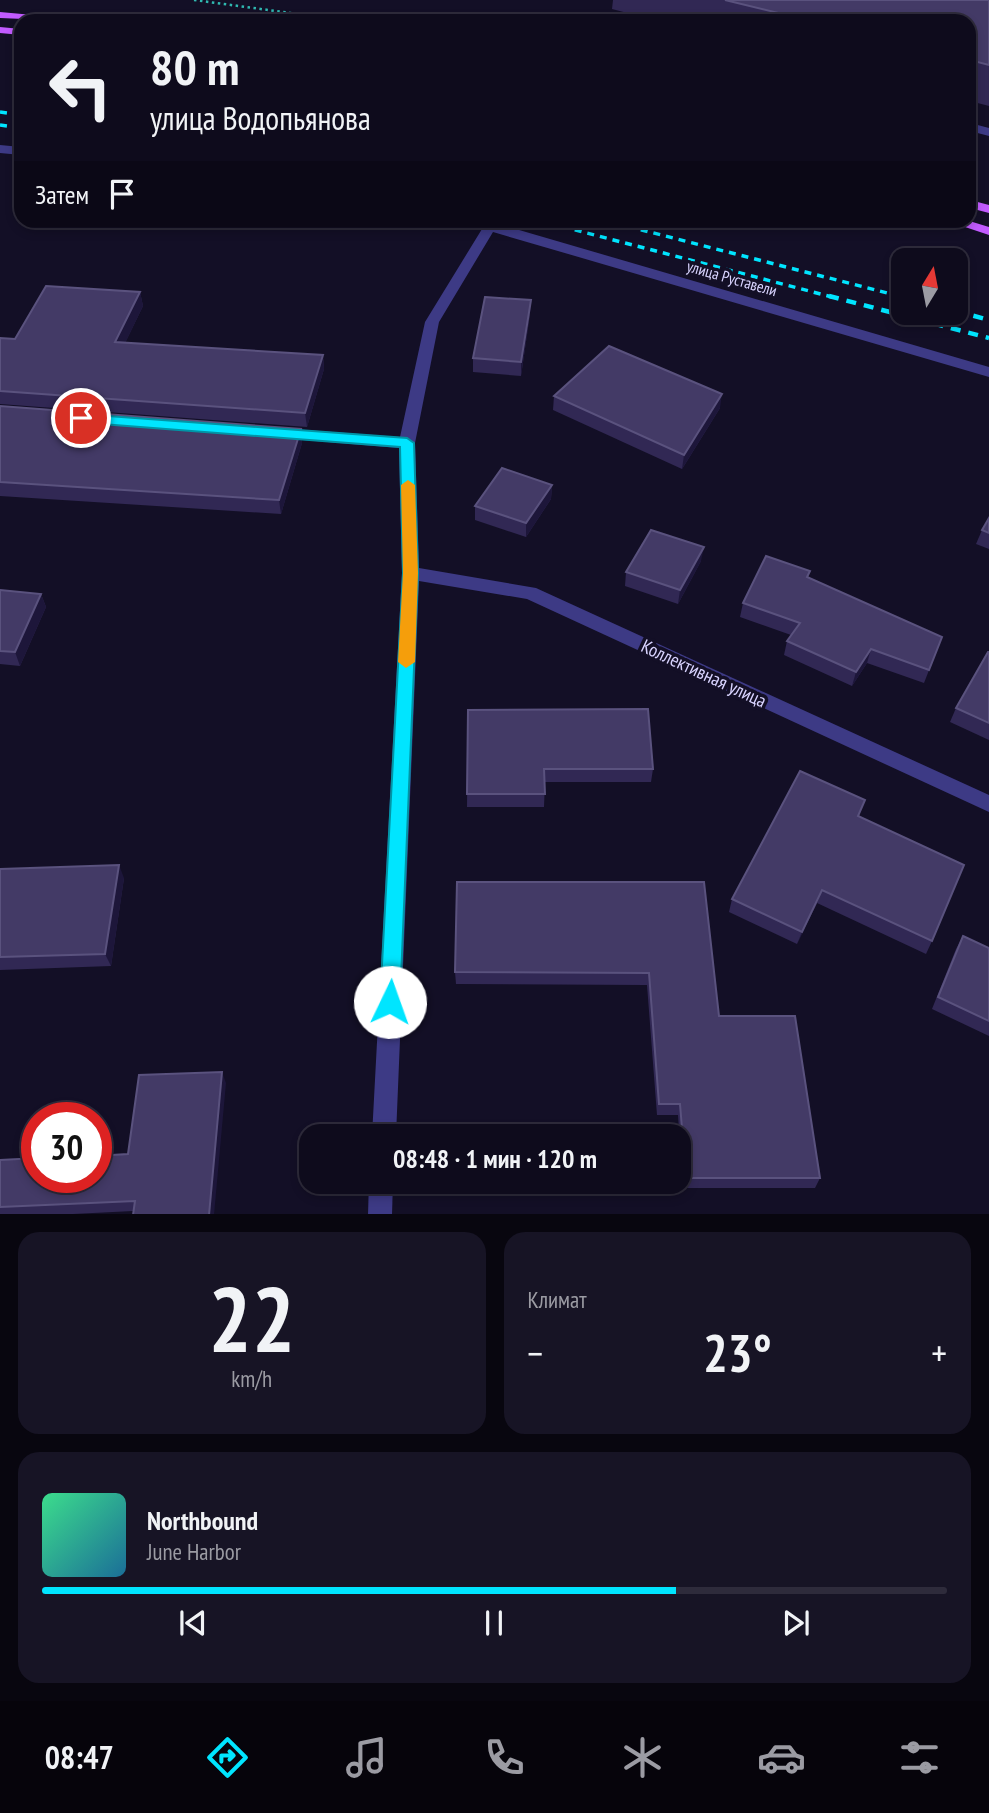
<!DOCTYPE html>
<html lang="ru">
<head>
<meta charset="utf-8">
<style>
	body { margin:0; font-family:"PT Sans Narrow",sans-serif; background:#171425; color:#f1f3f6; height:100vh; display:flex; flex-direction:column; font-size:26px; white-space:nowrap }
	* { box-sizing:border-box; margin:0 }
	p { font-size:23px; color:#9b9ba3 }
	.icon { flex:none; width:38px; height:38px; fill:none; stroke:currentColor; stroke-width:2; stroke-linecap:round; stroke-linejoin:round }
	.map { position:relative; height:1214px; overflow:hidden }
	.drawer { display:flex; flex-direction:column; gap:18px; padding:18px; background:#08060f; flex:1 }
	.drawer>* { flex:none }
	.guide { position:absolute; left:14px; top:14px; width:962px; height:214px; border-radius:21px; box-shadow:0 4px 10px #0003,0 0 0 2px #2e2b3b; background:#0e0b1c; color:#f1f3f6; overflow:hidden }
	.needle { width:46px; rotate:10deg }
	.fabs { position:absolute; left:891px; top:248px; display:grid; gap:14px }
	.fabs a { display:grid; place-items:center; width:77px; height:77px; border-radius:14px; background:#0e0b1c; box-shadow:0 4px 10px #0003,0 0 0 2px #2e2b3b; font-size:35px }
	.speed { position:absolute; left:21px; top:1102px; display:flex; gap:14px; font-size:35px; font-weight:700; text-align:center }
	.speed>* { display:grid; place-content:center; width:91px; height:91px; border-radius:50%; background:#0e0b1c; box-shadow:0 4px 10px #0003,0 0 0 2px #2e2b3b; line-height:1 }
	.speed .limit { border:10px solid #d22; background:#fff; color:#111 }
	.pin { position:absolute; display:grid; place-items:center; width:60px; height:60px; color:#fff; margin:-30px; border:4px solid #fff; border-radius:50%; box-shadow:0 2px 7px #0007 }
	.me { position:absolute; width:77px; margin:-38px; rotate:3deg; stroke-linejoin:round; filter:drop-shadow(0 0 5px #0008) }
	.turn { display:flex; align-items:center; gap:24px; height:147px; padding:0 21px; font-size:32px }
	.turn .icon { width:91px; height:91px; stroke-width:2.5 }
	.turn b { display:block; font-size:49px; line-height:60px }
	.then { display:flex; align-items:center; height:66px; padding:0 21px; background:#0003; gap:14px; font-size:26px }
	.big { font-size:52px; font-weight:600; line-height:1.1 }
	.drawer .tile { flex:1; display:flex; flex-direction:column; justify-content:center; gap:10px; min-width:0; padding:0 24px; border-radius:21px; background:#171425 }
	.drawer .dial { align-items:center; gap:0 }
	.dial b { font-size:91px; line-height:1 }
	.song { display:flex; align-items:center; gap:21px }
	.cover { width:84px; height:84px; border-radius:10px; background:linear-gradient(135deg,hsl(150 70% 55%),hsl(200 70% 35%)) }
	.played { height:7px; border-radius:4px; background:linear-gradient(90deg,#00e5ff 70%,#2e2b3b 70%) }
	.keys { display:flex; justify-content:space-around; direction:ltr }
	.heat { display:flex; justify-content:space-between; align-items:center; font-size:38px; direction:ltr }
	.drawer .tiles { flex:1; display:grid; gap:18px; grid-template-columns:1fr 1fr }
	.tile:last-child { grid-column:span 2 }
	.trip { position:absolute; left:299px; top:1124px; width:392px; height:70px; border-radius:21px; background:#0e0b1c; box-shadow:0 4px 10px #0003,0 0 0 2px #2e2b3b; font-weight:600; line-height:70px; text-align:center }
	.dock { display:flex; height:112px; justify-content:space-around; align-items:center; background:#06040b; color:#9b9ba3 }
	.dock .icon { width:49px; height:49px }
	.dock .selected { color:#00e5ff }
	.dock b { font-size:32px; color:#f1f3f6 }
	.map>svg:first-child { display:block }
	.lines { fill:none; stroke-linecap:round; stroke-linejoin:round }
	.path { stroke:#2fb8b0; stroke-width:2.5; stroke-dasharray:2.5 3.5; stroke-linecap:butt }
	.minor { fill:#3d3a85; fill-rule:evenodd }
	.major { fill:#c25bff; fill-rule:evenodd }
	.rail-far1 { stroke:#00e5ff; stroke-width:3.5; stroke-dasharray:7 6; stroke-linecap:butt }
	.rail { stroke:#00e5ff; stroke-width:4.5; stroke-dasharray:10 8; stroke-linecap:butt }
	.wall { fill:#312854 }
	.shaded-wall { fill:#1d163a }
	.building { fill:#433a66; stroke:#5a527e; stroke-width:2 }
	.route { fill:#00e5ff; stroke:#0095a6; stroke-width:2 }
	.slow { fill:#f59e0b }
	.labels { text-anchor:middle; dominant-baseline:central; stroke-width:7; stroke-linejoin:round; paint-order:stroke }
	.far-street-label { font-size:16px; fill:#d9d4ff; stroke:#130f26 }
	.street-label { font-size:19px; fill:#d9d4ff; stroke:#130f26 }
</style>
</head>
<body>
<div class="map">
<svg width="989" height="1215" viewBox="0 0 989 1215">
	<rect width="100%" height="100%" fill="#130f26"/>
	<g class="lines">
		<polyline class="path" points="194,0 350,21"/>
		<g class="minor">
			<polygon points="970,123 989,128 989,136 970,131"/>
			<polygon points="0,145 21,147 21,155 0,153"/>
			<polygon points="459,220 495,223 989,367 989,377 493,232 439,322 415,443 419,568 536,588 989,795 989,812 527,599 419,581 396,1136 372,1136 402,573 399,448 279,438 271,433 279,428 400,437 425,322 482,229"/>
			<polygon points="369,1181 393,1181 392,1215 368,1215"/>
		</g>
		<g class="major">
			<polygon points="0,12 66,18 71,21 0,18"/>
			<polygon points="0,27 21,29 21,35 0,33"/>
			<polygon points="970,200 989,205 989,213 970,208"/>
			<polygon points="944,220 966,220 989,227 989,235"/>
		</g>
		<g class="rail-far1">
			<polyline points="0,112 21,115"/>
			<polyline points="0,125 21,128"/>
			<polyline points="537,220 836,298"/>
			<polyline points="603,220 903,297"/>
		</g>
		<g class="rail">
			<polyline points="829,296 989,338"/>
			<polyline points="900,296 903,297"/>
			<polyline points="956,311 989,320"/>
		</g>
	</g>
	<g class="wall">
		<polygon points="613,0 989,0 989,106 970,101 970,21 658,21 612,9"/>
		<polygon points="140,292 143,306 125,343 323,355 324,369 307,427 0,404 0,338 15,339"/>
		<polygon points="530,314 521,376 473,372 473,358"/>
		<polygon points="554,396 720,408 682,469 553,410"/>
		<polygon points="0,406 301,429 302,443 281,514 0,496"/>
		<polygon points="552,485 551,499 526,537 475,520 475,506"/>
		<polygon points="989,518 989,549 976,544 982,530"/>
		<polygon points="701,561 678,604 625,586 626,572"/>
		<polygon points="808,577 942,637 924,683 867,663 852,686 784,655 787,641 791,635 740,617 743,603"/>
		<polygon points="0,590 41,594 46,607 20,666 0,664"/>
		<polygon points="989,652 989,740 950,722 956,708"/>
		<polygon points="468,710 653,769 651,782 545,782 544,807 467,807"/>
		<polygon points="859,817 932,941 926,954 817,903 797,944 729,912 732,899"/>
		<polygon points="0,869 124,878 111,966 0,970"/>
		<polygon points="704,882 719,1016 820,1178 815,1188 683,1188 678,1115 657,1115 647,985 456,984 455,972"/>
		<polygon points="963,936 989,948 989,1036 932,1009 956,949"/>
		<polygon points="226,1083 133,1211 53,1215 0,1215 0,1160 128,1154"/>
	</g>
	<g class="shaded-wall">
		<polygon points="140,292 143,306 119,356 115,342"/>
		<polygon points="531,300 530,314 521,376 521,362"/>
		<polygon points="323,355 324,369 307,427 305,413"/>
		<polygon points="722,394 720,408 682,469 684,455"/>
		<polygon points="301,429 302,443 281,514 279,500"/>
		<polygon points="552,485 551,499 526,537 526,523"/>
		<polygon points="704,547 701,561 678,604 680,590"/>
		<polygon points="41,594 46,607 20,666 15,652"/>
		<polygon points="871,649 867,663 852,686 856,672"/>
		<polygon points="119,865 124,878 111,966 105,954"/>
		<polygon points="822,890 817,903 797,944 802,932"/>
		<polygon points="222,1072 226,1083 214,1215 209,1215"/>
	</g>
	<g class="building">
		<polygon points="725,0 989,0 989,65 970,60 970,21 811,21"/>
		<polygon points="46,286 140,292 115,342 323,355 305,413 0,391 0,338 15,339"/>
		<polygon points="485,297 531,300 521,362 473,358"/>
		<polygon points="609,346 722,394 684,455 554,396"/>
		<polygon points="0,406 301,429 279,500 0,482"/>
		<polygon points="502,468 552,485 526,523 475,506"/>
		<polygon points="989,518 989,533 982,530"/>
		<polygon points="651,530 704,547 680,590 626,572"/>
		<polygon points="766,556 810,571 807,577 942,637 929,670 871,649 856,672 787,641 800,623 743,603"/>
		<polygon points="0,590 41,594 15,652 0,651"/>
		<polygon points="988,652 989,652 989,723 956,708"/>
		<polygon points="648,709 653,769 544,769 545,794 467,794 468,710"/>
		<polygon points="800,771 865,800 858,816 964,865 932,941 822,890 802,932 732,899"/>
		<polygon points="119,865 105,954 0,957 0,869"/>
		<polygon points="457,882 704,882 719,1016 795,1016 820,1178 686,1178 680,1104 659,1104 649,973 455,972"/>
		<polygon points="963,936 989,948 989,1021 938,997"/>
		<polygon points="222,1072 209,1215 133,1215 135,1201 0,1207 0,1160 37,1158 37,1178 96,1178 96,1156 128,1154 139,1075"/>
	</g>
	<polygon class="route" points="81,414 407,438 414,443 418,573 400,1002 397,1008 390,1011 383,1008 380,1002 403,573 400,447 76,422 74,418"/>
	<polygon class="slow" points="408,480 415,485 418,573 415,662 406,668 398,662 403,573 401,485"/>
	<g class="labels">
		<g class="far-street-label">
			<text transform="translate(732 278) rotate(16)">улица Руставели</text>
		</g>
		<g class="street-label">
			<text transform="translate(704 673) rotate(25)">Коллективная улица</text>
		</g>
	</g>
</svg>
<div class="fabs">
<a><svg class="needle" viewBox="-14 -14 28 28"><path d="M0-13l5 13h-10z" fill="#e53935"/><path d="M0 13l5-13h-10z" fill="#9b9ba3"/></svg></a>
</div>
<div class="speed"><div class="limit">30</div></div>
<div class="pin" style="left:81px;top:418px;background:#d93025"><svg class="icon" aria-label="arrive" viewBox="0 0 24 24"><path d="M6 21V4h12l-3 4 3 4H6"/></svg></div>
<svg class="me" style="left:390px;top:1002px" viewBox="-20 -20 40 40"><circle r="19" fill="#fff"/><path d="M0-13L10 11 0 6-10 11z" fill="#00e5ff"/></svg>
<div class="trip">08:48 · 1 мин · 120 m</div>
<div class="guide">
<div class="turn"><svg class="icon" aria-label="left" viewBox="0 0 24 24"><path d="M17 20v-9H6M10 6l-5 5 5 5"/></svg><div><b>80 m</b>улица Водопьянова</div></div>
<div class="then">Затем<svg class="icon" aria-label="arrive" viewBox="0 0 24 24"><path d="M6 21V4h12l-3 4 3 4H6"/></svg></div>
</div>
</div>
<section class="drawer">
<div class="tiles">
<div class="tile dial"><b>22</b><p>km/h</p></div>
<div class="tile"><p>Климат</p>
<div class="heat"><a>−</a><b class="big">23°</b><a>+</a></div>
</div>
<div class="tile">
<div class="song"><i class="cover"></i><div><b>Northbound</b><p>June Harbor</p></div></div>
<div class="played"></div>
<div class="keys"><svg class="icon" aria-label="previous" viewBox="0 0 24 24"><path d="M18 5L8 12l10 7zM5 5v14"/></svg><svg class="icon" aria-label="pause" viewBox="0 0 24 24"><path d="M8 5v14M16 5v14"/></svg><svg class="icon" aria-label="next" viewBox="0 0 24 24"><path d="M6 5l10 7-10 7zM19 5v14"/></svg></div>
</div>
</div>
</section>
<nav class="dock">
<b>08:47</b>
<svg class="icon selected" aria-label="directions" viewBox="0 0 24 24"><path d="M12 3l9 9-9 9-9-9zM9 14v-3h6M13 9l2 2-2 2"/></svg>
<svg class="icon" aria-label="music" viewBox="0 0 24 24"><path d="M9 18V5l10-2v13"/><circle cx="6" cy="18" r="3"/><circle cx="16" cy="16" r="3"/></svg>
<svg class="icon" aria-label="phone" viewBox="0 0 24 24"><path d="M5 4h4l2 5-3 2q2 4 5 5l2-3 5 2v4C11 20 4 13 5 4z"/></svg>
<svg class="icon" aria-label="climate" viewBox="0 0 24 24"><path d="M12 3v18M4 7l16 10M4 17L20 7"/></svg>
<svg class="icon" aria-label="car" viewBox="0 0 24 24"><path d="M5 17H2v-5l4-1 3-4h7l3 4 3 1v5h-3M9 17h6M6 11h13"/><circle cx="7" cy="17" r="2"/><circle cx="17" cy="17" r="2"/></svg>
<svg class="icon" aria-label="filters" viewBox="0 0 24 24"><path d="M4 7h16M4 17h16"/><circle cx="9" cy="7" r="2"/><circle cx="15" cy="17" r="2"/></svg>
</nav>
</body>
</html>
